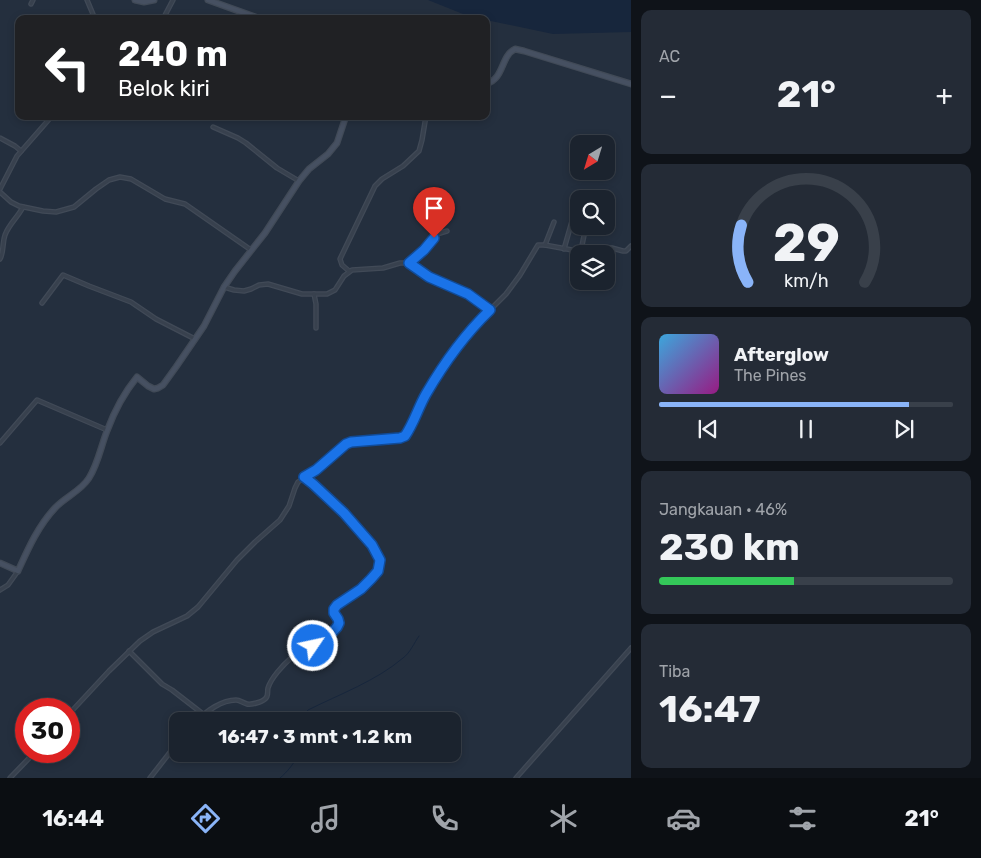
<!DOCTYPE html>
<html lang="id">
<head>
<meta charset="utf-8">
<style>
	body { margin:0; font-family:Rubik,sans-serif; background:#242b36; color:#f1f3f6; height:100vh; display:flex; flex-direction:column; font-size:19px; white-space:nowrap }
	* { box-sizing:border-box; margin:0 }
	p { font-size:16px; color:#a0a4aa }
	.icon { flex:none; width:28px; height:28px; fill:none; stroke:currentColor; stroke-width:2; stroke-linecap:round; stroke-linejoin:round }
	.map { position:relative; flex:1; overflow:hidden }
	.details { display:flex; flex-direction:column; gap:10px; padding:10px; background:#0f1319; width:350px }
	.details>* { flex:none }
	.guide { position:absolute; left:15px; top:15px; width:475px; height:105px; border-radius:10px; box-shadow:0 2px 8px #0003,0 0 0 1px #39404a; background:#202124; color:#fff; overflow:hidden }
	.needle { width:32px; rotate:218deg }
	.tools { position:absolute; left:570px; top:135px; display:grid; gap:10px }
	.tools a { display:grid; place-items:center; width:45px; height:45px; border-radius:10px; background:#1b232e; box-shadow:0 2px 8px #0003,0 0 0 1px #39404a; font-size:25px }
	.speed { position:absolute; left:15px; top:698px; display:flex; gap:10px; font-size:25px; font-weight:700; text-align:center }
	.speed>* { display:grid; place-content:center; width:65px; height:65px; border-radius:50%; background:#1b232e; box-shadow:0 2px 8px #0003,0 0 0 1px #39404a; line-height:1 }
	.speed .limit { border:8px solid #d22; background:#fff; color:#111 }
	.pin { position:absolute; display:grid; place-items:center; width:42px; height:42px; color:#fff; margin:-51px -21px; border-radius:50% 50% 50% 0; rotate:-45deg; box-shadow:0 0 5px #0007 }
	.pin .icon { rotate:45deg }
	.me { position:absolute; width:55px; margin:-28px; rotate:56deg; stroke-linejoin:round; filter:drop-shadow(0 0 4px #0008) }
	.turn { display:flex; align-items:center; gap:18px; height:105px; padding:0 20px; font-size:22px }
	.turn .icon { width:65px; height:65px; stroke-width:2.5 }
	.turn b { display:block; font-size:35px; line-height:42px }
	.big { font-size:38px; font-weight:700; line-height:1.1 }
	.details .card { flex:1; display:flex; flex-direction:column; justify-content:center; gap:8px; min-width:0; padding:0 18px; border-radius:10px; background:#242b36 }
	.details .dial { align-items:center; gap:0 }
	.dial svg { height:130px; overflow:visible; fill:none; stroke:#39404a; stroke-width:7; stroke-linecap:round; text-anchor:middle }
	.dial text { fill:#f1f3f6; stroke:none }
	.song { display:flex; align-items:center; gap:15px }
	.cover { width:60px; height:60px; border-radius:8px; background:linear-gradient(135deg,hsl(200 70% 55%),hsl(310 70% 35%)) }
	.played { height:5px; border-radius:2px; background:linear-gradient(90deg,#8ab4f8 85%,#39404a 85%) }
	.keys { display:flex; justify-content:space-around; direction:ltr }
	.heat { display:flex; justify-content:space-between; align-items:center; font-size:28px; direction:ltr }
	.charge { height:8px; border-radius:4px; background:linear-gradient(90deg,#34c759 46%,#39404a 0) }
	.trip { position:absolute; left:169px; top:712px; width:292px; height:50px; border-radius:10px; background:#1b232e; box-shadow:0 2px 8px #0003,0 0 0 1px #39404a; font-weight:700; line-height:50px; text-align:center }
	.tabs { display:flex; height:80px; justify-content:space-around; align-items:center; background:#0b0e12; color:#a0a4aa }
	.tabs .icon { width:35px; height:35px }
	.tabs .selected { color:#8ab4f8 }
	.tabs b { font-size:22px; color:#f1f3f6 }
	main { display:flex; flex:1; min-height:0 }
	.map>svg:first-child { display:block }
	.water { fill:#17263c }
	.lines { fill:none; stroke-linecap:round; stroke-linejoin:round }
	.stream { stroke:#17263c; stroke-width:1 }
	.street-casing { stroke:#414a57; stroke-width:5.5 }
	.secondary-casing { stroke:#414a57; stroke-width:7 }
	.street { stroke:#38414e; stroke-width:3 }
	.secondary { stroke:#465061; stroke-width:4.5 }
	.route-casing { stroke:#114b97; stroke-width:12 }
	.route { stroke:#1a73e8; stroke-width:9 }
</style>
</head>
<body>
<main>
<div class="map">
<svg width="631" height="778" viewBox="0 0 631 778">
	<rect width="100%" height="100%" fill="#242f3e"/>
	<polygon class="water" points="428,0 631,0 631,32 553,34 486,20 486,19 473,18"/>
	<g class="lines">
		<g class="stream">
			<path d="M301,721L302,716L308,710C340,694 376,681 403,658C410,653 414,643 419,636"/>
			<path d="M280,778C287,772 295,763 298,754"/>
		</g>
		<g class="street-casing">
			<g id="street">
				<polyline points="87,0 95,19"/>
				<polyline points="31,4 33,0"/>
				<polyline points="163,19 173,0"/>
				<polyline points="213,127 238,138 246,143 277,168 299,181"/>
				<polyline points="0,138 15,146 21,151"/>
				<polyline points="0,189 17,156 52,116"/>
				<polyline points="0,192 11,202 19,206 43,211 56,212 74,207 96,189 109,180 120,177 131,179 165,199 185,204 251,250"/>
				<polyline points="545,245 554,222"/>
				<polyline points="564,249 572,221"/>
				<polyline points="581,250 586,226"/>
				<path d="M0,259C4,252 2,244 5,235C9,224 18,217 23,207"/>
				<polyline points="409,263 424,251 437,234 447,231"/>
				<polyline points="349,271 342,265 340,259 375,186 382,179 403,166 419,151 422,140 426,116"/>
				<polyline points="224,287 234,290 244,291 251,289 259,285 268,284 302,294 327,294 335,290 344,276 352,270 383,268 400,263 406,263 412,265 429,277 468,294 491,310"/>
				<polyline points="314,294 316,304 316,328"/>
				<polyline points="42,303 63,275 89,286 131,302 156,319 195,339"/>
				<polyline points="0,443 37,400 107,430"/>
				<polyline points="0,590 8,585 18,571"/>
				<polyline points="129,651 162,684 172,690 203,714"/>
				<polyline points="69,714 109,671 140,641 153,632 187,616 198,607 237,560 255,542 280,520 289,506 295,488 298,482 316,470 346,444 351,442 400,438 405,436 425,395 454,350 474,326 506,294 520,275 538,245 545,245 572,250 599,247 612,248 623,251 626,251 631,246"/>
				<path d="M197,721C206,711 222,700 236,700C240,700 243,703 247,704C251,705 262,702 265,699C269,696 267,692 268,688C271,678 283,665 291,658C301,648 310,648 321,643C328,640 335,630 339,623L338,619L334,613V609L337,605L361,589L371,579L378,571L380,560L373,545L344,513L313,484L304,477"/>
				<polyline points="10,778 36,751"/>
				<polyline points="150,778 178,742"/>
				<polyline points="516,778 631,648"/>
			</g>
		</g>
		<g class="secondary-casing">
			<g id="secondary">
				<polyline points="135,0 144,2 154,0"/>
				<polyline points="208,0 261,19"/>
				<path d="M486,84C505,78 500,57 515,49L524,51L631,84"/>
				<path d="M0,563L18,571C28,549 38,526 55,508C65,497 81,491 89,478C98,464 101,446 107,431C114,412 124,393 137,377L148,386L154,389L158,388L163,385L176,367L204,326L224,287L235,271L265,233L299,181L309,169L328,154L337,143L346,116"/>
			</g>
		</g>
		<use href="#street" class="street"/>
		<use href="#secondary" class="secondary"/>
	</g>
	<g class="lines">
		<g class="route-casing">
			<path id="route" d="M313,646L323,643L337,627L339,623L338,619L334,613V609L337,605L361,589L371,579L378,571L380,560L372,545L344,513L313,484L304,477L316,470L346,444L351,442L400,438L405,436C414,423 418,408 426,394C444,363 464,335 490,310L468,294L429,277L409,263L424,250L434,238"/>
		</g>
		<use href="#route" class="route"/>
	</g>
</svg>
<div class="tools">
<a><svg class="needle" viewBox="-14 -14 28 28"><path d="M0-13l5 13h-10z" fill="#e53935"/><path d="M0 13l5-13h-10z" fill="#a0a4aa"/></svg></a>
<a><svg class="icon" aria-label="search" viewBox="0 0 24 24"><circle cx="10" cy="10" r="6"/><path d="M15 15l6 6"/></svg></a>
<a><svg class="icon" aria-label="layers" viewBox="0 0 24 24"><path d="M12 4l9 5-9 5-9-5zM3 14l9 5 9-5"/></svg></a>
</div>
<div class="speed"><div class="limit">30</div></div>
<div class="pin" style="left:434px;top:238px;background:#d93025"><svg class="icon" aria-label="arrive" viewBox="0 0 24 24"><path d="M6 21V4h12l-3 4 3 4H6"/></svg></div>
<svg class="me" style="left:313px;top:646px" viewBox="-20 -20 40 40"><circle r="17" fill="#1a73e8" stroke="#fff" stroke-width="3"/><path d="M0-11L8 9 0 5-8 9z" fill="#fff"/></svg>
<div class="trip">16:47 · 3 mnt · 1.2 km</div>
<div class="guide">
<div class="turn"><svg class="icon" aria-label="left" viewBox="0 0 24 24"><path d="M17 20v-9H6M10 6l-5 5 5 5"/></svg><div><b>240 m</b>Belok kiri</div></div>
</div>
</div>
<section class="details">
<div class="card"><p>AC</p>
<div class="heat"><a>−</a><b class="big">21°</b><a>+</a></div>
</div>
<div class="card dial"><svg viewBox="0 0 100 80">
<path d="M14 69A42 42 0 1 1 86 69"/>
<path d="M14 69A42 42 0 0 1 10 34" stroke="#8ab4f8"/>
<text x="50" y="56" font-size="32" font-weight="700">29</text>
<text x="50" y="72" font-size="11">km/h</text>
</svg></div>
<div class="card">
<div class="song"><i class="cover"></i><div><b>Afterglow</b><p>The Pines</p></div></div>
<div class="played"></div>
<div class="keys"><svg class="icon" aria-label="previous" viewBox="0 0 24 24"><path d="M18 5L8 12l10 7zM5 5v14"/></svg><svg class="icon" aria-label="pause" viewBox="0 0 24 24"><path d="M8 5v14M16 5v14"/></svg><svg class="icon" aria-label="next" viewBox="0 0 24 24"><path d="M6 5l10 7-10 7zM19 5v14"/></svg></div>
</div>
<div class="card"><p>Jangkauan · 46%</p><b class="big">230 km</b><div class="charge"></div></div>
<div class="card"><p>Tiba</p><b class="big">16:47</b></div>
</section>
</main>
<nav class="tabs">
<b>16:44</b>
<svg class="icon selected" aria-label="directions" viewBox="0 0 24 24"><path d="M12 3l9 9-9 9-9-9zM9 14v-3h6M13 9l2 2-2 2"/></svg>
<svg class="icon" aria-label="music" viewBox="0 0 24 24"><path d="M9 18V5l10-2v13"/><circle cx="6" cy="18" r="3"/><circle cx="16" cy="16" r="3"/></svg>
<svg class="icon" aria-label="phone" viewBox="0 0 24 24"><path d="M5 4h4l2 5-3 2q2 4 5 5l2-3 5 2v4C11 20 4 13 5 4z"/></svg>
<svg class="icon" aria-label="climate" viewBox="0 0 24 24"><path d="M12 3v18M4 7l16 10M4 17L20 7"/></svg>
<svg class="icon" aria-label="car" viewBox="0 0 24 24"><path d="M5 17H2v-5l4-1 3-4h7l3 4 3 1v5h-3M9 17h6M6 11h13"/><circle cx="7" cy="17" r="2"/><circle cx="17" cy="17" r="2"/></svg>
<svg class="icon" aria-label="filters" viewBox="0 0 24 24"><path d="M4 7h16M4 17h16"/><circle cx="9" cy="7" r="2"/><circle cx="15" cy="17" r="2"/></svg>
<b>21°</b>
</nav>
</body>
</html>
